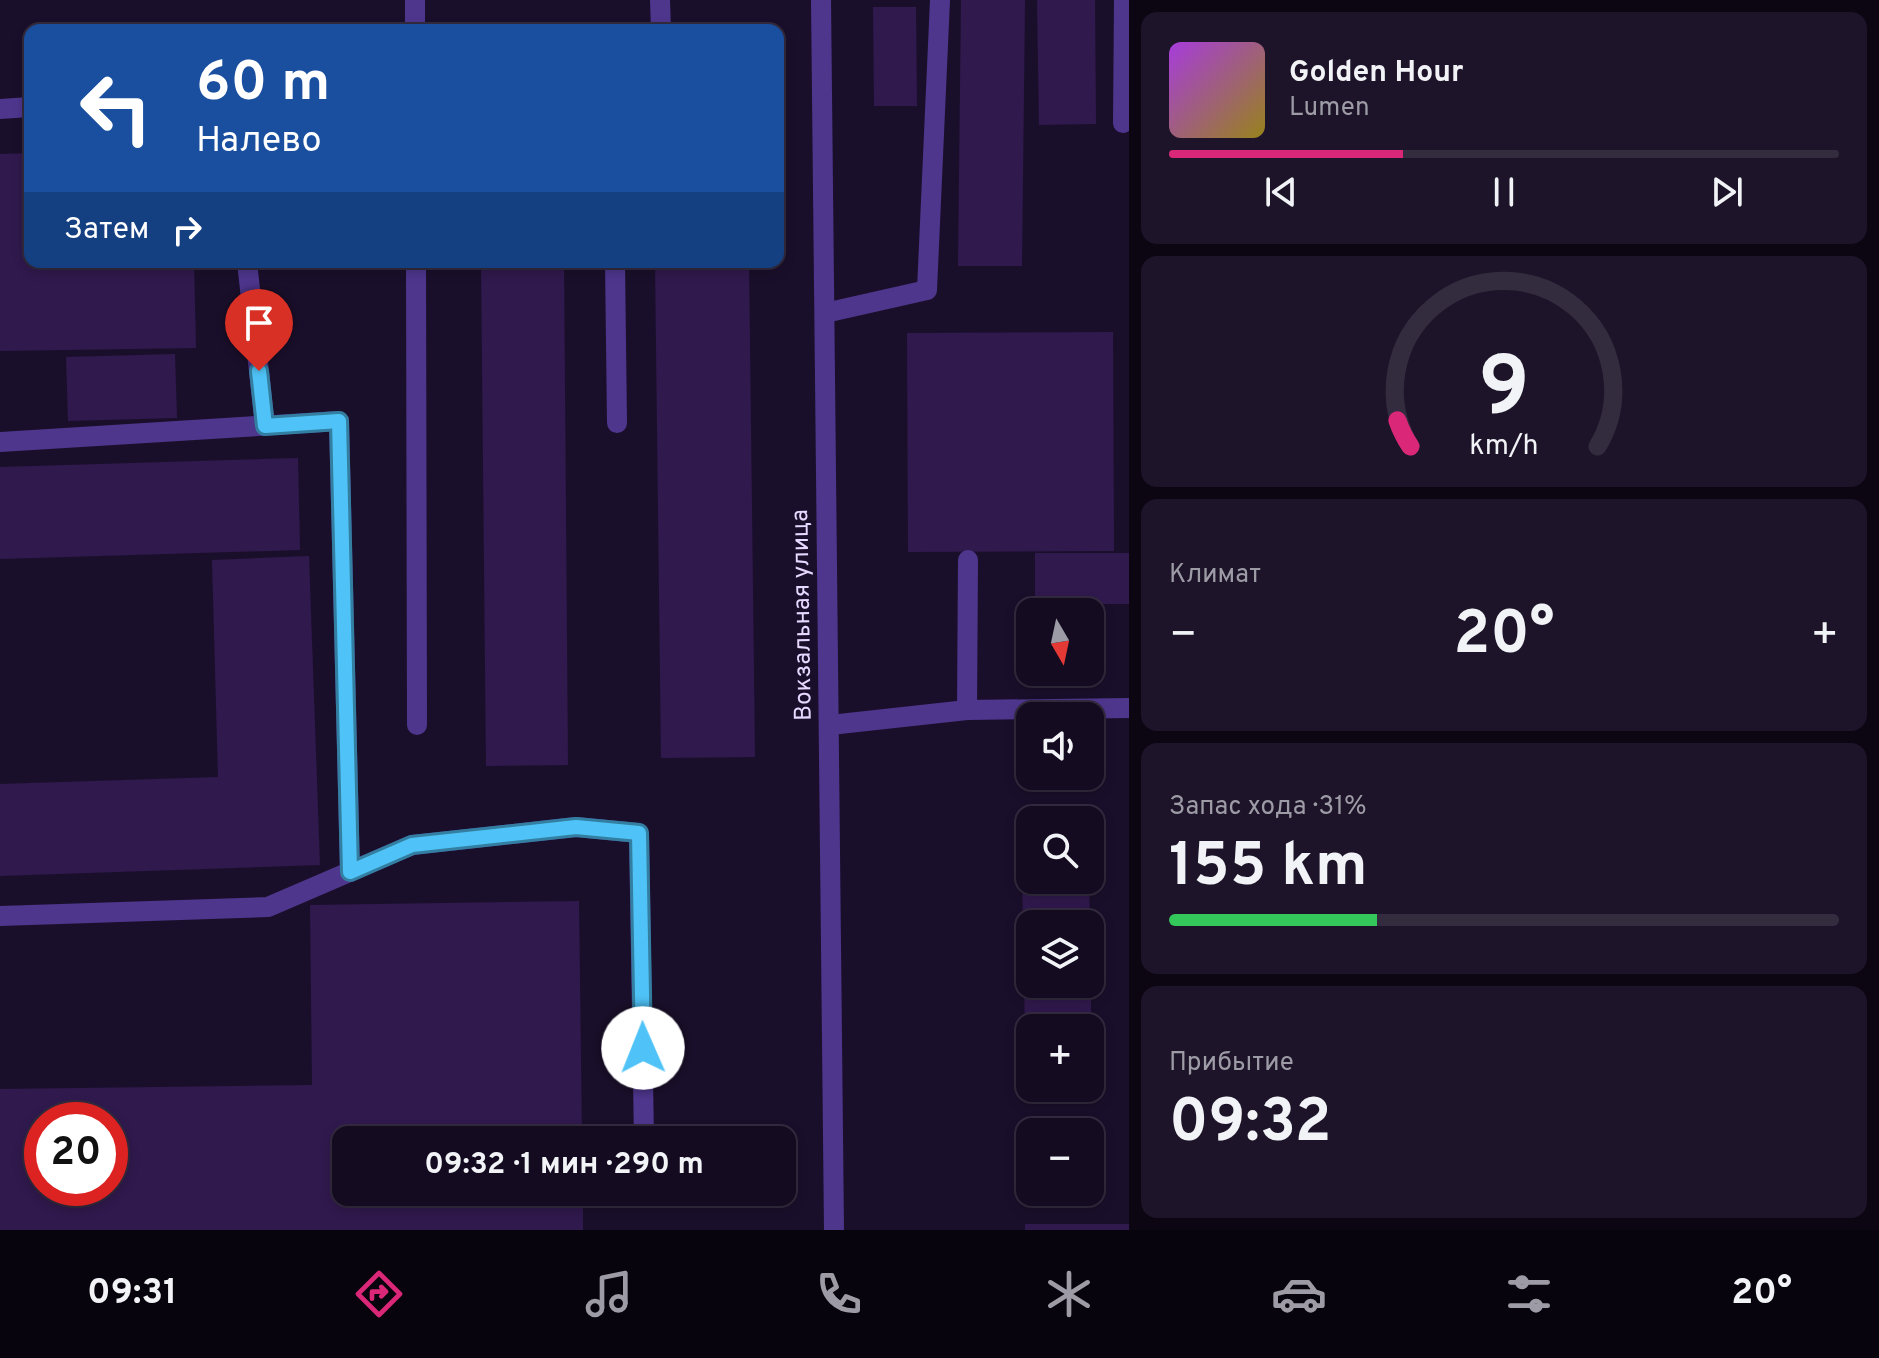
<!DOCTYPE html>
<html lang="ru">
<head>
<meta charset="utf-8">
<style>
	body { margin:0; font-family:Overpass,sans-serif; background:#1d1429; color:#f1f3f6; height:100vh; display:flex; flex-direction:column; font-size:30px; white-space:nowrap }
	* { box-sizing:border-box; margin:0 }
	p { font-size:26px; color:#9d9ba5 }
	.icon { flex:none; width:44px; height:44px; fill:none; stroke:currentColor; stroke-width:2; stroke-linecap:round; stroke-linejoin:round }
	.map { position:relative; flex:1; overflow:hidden }
	.side { display:flex; flex-direction:column; gap:12px; padding:12px; background:#0b0612; width:750px }
	.side>* { flex:none }
	.hud { position:absolute; left:24px; top:24px; width:760px; height:244px; border-radius:16px; box-shadow:0 4px 12px #0003,0 0 0 2px #332b3e; background:#1a4fa0; color:#fff; overflow:hidden }
	.needle { width:52px; rotate:171deg }
	.buttons { position:absolute; left:1016px; top:598px; display:grid; gap:16px }
	.buttons a { display:grid; place-items:center; width:88px; height:88px; border-radius:16px; background:#140b20; box-shadow:0 4px 12px #0003,0 0 0 2px #332b3e; font-size:40px }
	.speed { position:absolute; left:24px; top:1102px; display:flex; gap:16px; font-size:40px; font-weight:700; text-align:center }
	.speed>* { display:grid; place-content:center; width:104px; height:104px; border-radius:50%; background:#140b20; box-shadow:0 4px 12px #0003,0 0 0 2px #332b3e; line-height:1 }
	.speed .limit { border:12px solid #d22; background:#fff; color:#111 }
	.pin { position:absolute; display:grid; place-items:center; width:68px; height:68px; color:#fff; margin:-82px -34px; border-radius:50% 50% 50% 0; rotate:-45deg; box-shadow:0 0 8px #0007 }
	.pin .icon { rotate:45deg }
	.me { position:absolute; width:88px; margin:-44px; rotate:359deg; stroke-linejoin:round; filter:drop-shadow(0 0 6px #0008) }
	.turn { display:flex; align-items:center; gap:28px; height:168px; padding:0 40px; font-size:36px }
	.turn .icon { width:104px; height:104px; stroke-width:2.5 }
	.turn b { display:block; font-size:56px; line-height:68px }
	.then { display:flex; align-items:center; height:76px; padding:0 40px; background:#0003; gap:16px; font-size:30px }
	.big { font-size:60px; font-weight:700; line-height:1.1 }
	.side .card { flex:1; display:flex; flex-direction:column; justify-content:center; gap:12px; min-width:0; padding:0 28px; border-radius:16px; background:#1d1429 }
	.side .dial { align-items:center; gap:0 }
	.dial svg { height:208px; overflow:visible; fill:none; stroke:#332b3e; stroke-width:7; stroke-linecap:round; text-anchor:middle }
	.dial text { fill:#f1f3f6; stroke:none }
	.song { display:flex; align-items:center; gap:24px }
	.cover { width:96px; height:96px; border-radius:12px; background:linear-gradient(135deg,hsl(280 70% 55%),hsl(50 70% 35%)) }
	.played { height:8px; border-radius:4px; background:linear-gradient(90deg,#db2777 35%,#332b3e 35%) }
	.keys { display:flex; justify-content:space-around; direction:ltr }
	.heat { display:flex; justify-content:space-between; align-items:center; font-size:44px; direction:ltr }
	.charge { height:12px; border-radius:6px; background:linear-gradient(90deg,#34c759 31%,#332b3e 0) }
	.trip { position:absolute; left:332px; top:1126px; width:464px; height:80px; border-radius:16px; background:#140b20; box-shadow:0 4px 12px #0003,0 0 0 2px #332b3e; font-weight:700; line-height:80px; text-align:center }
	.tabs { display:flex; height:128px; justify-content:space-around; align-items:center; background:#08040d; color:#9d9ba5 }
	.tabs .icon { width:56px; height:56px }
	.tabs .active { color:#db2777 }
	.tabs b { font-size:36px; color:#f1f3f6 }
	main { display:flex; flex:1; min-height:0 }
	.map>svg:first-child { display:block }
	.building { fill:#30194d; fill-rule:evenodd }
	.lines { fill:none; stroke-linecap:round; stroke-linejoin:round }
	.minor { stroke:#4e368d; stroke-width:20 }
	.route-casing { stroke:#337fa1; stroke-width:20 }
	.route { stroke:#4fc3f7; stroke-width:14 }
	.labels { text-anchor:middle; dominant-baseline:central; stroke-width:8; stroke-linejoin:round; paint-order:stroke }
	.street-label { font-size:24px; fill:#e6d8ff; stroke:#1a0f2b }
</style>
</head>
<body>
<main>
<div class="map">
<svg width="1129" height="1230" viewBox="0 0 1129 1230">
	<rect width="100%" height="100%" fill="#1a0f2b"/>
	<g class="building">
		<polygon points="961,0 1025,0 1022,266 958,266"/>
		<polygon points="1037,0 1095,0 1096,124 1039,125"/>
		<polygon points="873,7 916,7 917,106 874,106"/>
		<polygon points="30,153 30,262 194,262 196,348 0,351 0,154"/>
		<polygon points="481,262 564,262 568,765 486,766"/>
		<polygon points="655,262 749,262 755,757 661,758"/>
		<polygon points="1113,332 1114,551 908,552 907,333"/>
		<polygon points="175,354 177,418 68,421 66,357"/>
		<polygon points="298,458 300,550 0,559 0,467"/>
		<rect x="1035" y="553" width="94" height="51"/>
		<polygon points="309,556 320,865 0,876 0,784 218,777 212,560"/>
		<polygon points="1022,868 1030,868 1030,880 1089,880 1090,924 1030,924 1030,984 1091,984 1091,1028 1030,1028 1030,1034 1025,1035"/>
		<path d="M579,901L582,1140H346V1192H583V1230H0V1089L312,1085L310,905ZM42,1120H110V1188H42Z"/>
		<rect x="1025" y="1224" width="104" height="6"/>
	</g>
	<g class="lines">
		<g class="minor">
			<polyline points="415,0 415,30"/>
			<polyline points="660,0 661,30"/>
			<polyline points="821,0 834,1230"/>
			<polyline points="0,109 30,107"/>
			<polyline points="1123,123 1124,0"/>
			<polyline points="247,262 265,426"/>
			<polyline points="416,262 417,725"/>
			<polyline points="615,262 617,423"/>
			<polyline points="825,313 927,290 940,0"/>
			<polyline points="0,442 339,421 350,872"/>
			<polyline points="967,710 968,560"/>
			<polyline points="830,725 967,710 1129,708"/>
			<polyline points="0,916 268,907 412,845 576,827 639,833 644,1140"/>
			<polyline points="645,1192 646,1197"/>
		</g>
	</g>
	<g class="lines">
		<g class="route-casing">
			<polyline id="route" points="259,371 265,426 339,421 350,872 412,845 576,827 639,833 643,1048"/>
		</g>
		<use href="#route" class="route"/>
	</g>
	<g class="labels">
		<g class="street-label">
			<text transform="translate(803 615) rotate(-91)">Вокзальная улица</text>
		</g>
	</g>
</svg>
<div class="buttons">
<a><svg class="needle" viewBox="-14 -14 28 28"><path d="M0-13l5 13h-10z" fill="#e53935"/><path d="M0 13l5-13h-10z" fill="#9d9ba5"/></svg></a>
<a><svg class="icon" aria-label="sound" viewBox="0 0 24 24"><path d="M4 9h4l5-4v14l-5-4H4zM17 9q2 3 0 6"/></svg></a>
<a><svg class="icon" aria-label="search" viewBox="0 0 24 24"><circle cx="10" cy="10" r="6"/><path d="M15 15l6 6"/></svg></a>
<a><svg class="icon" aria-label="layers" viewBox="0 0 24 24"><path d="M12 4l9 5-9 5-9-5zM3 14l9 5 9-5"/></svg></a>
<a>+</a>
<a>−</a>
</div>
<div class="speed"><div class="limit">20</div></div>
<div class="pin" style="left:259px;top:371px;background:#d93025"><svg class="icon" aria-label="arrive" viewBox="0 0 24 24"><path d="M6 21V4h12l-3 4 3 4H6"/></svg></div>
<svg class="me" style="left:643px;top:1048px" viewBox="-20 -20 40 40"><circle r="19" fill="#fff"/><path d="M0-13L10 11 0 6-10 11z" fill="#4fc3f7"/></svg>
<div class="trip">09:32 · 1 мин · 290 m</div>
<div class="hud">
<div class="turn"><svg class="icon" aria-label="left" viewBox="0 0 24 24"><path d="M17 20v-9H6M10 6l-5 5 5 5"/></svg><div><b>60 m</b>Налево</div></div>
<div class="then">Затем<svg class="icon" aria-label="right" viewBox="0 0 24 24"><path d="M7 20v-9h11M14 6l5 5-5 5"/></svg></div>
</div>
</div>
<section class="side">
<div class="card">
<div class="song"><i class="cover"></i><div><b>Golden Hour</b><p>Lumen</p></div></div>
<div class="played"></div>
<div class="keys"><svg class="icon" aria-label="previous" viewBox="0 0 24 24"><path d="M18 5L8 12l10 7zM5 5v14"/></svg><svg class="icon" aria-label="pause" viewBox="0 0 24 24"><path d="M8 5v14M16 5v14"/></svg><svg class="icon" aria-label="next" viewBox="0 0 24 24"><path d="M6 5l10 7-10 7zM19 5v14"/></svg></div>
</div>
<div class="card dial"><svg viewBox="0 0 100 80">
<path d="M14 69A42 42 0 1 1 86 69"/>
<path d="M14 69A42 42 0 0 1 9 59" stroke="#db2777"/>
<text x="50" y="56" font-size="32" font-weight="700">9</text>
<text x="50" y="72" font-size="11">km/h</text>
</svg></div>
<div class="card"><p>Климат</p>
<div class="heat"><a>−</a><b class="big">20°</b><a>+</a></div>
</div>
<div class="card"><p>Запас хода · 31%</p><b class="big">155 km</b><div class="charge"></div></div>
<div class="card"><p>Прибытие</p><b class="big">09:32</b></div>
</section>
</main>
<nav class="tabs">
<b>09:31</b>
<svg class="icon active" aria-label="directions" viewBox="0 0 24 24"><path d="M12 3l9 9-9 9-9-9zM9 14v-3h6M13 9l2 2-2 2"/></svg>
<svg class="icon" aria-label="music" viewBox="0 0 24 24"><path d="M9 18V5l10-2v13"/><circle cx="6" cy="18" r="3"/><circle cx="16" cy="16" r="3"/></svg>
<svg class="icon" aria-label="phone" viewBox="0 0 24 24"><path d="M5 4h4l2 5-3 2q2 4 5 5l2-3 5 2v4C11 20 4 13 5 4z"/></svg>
<svg class="icon" aria-label="climate" viewBox="0 0 24 24"><path d="M12 3v18M4 7l16 10M4 17L20 7"/></svg>
<svg class="icon" aria-label="car" viewBox="0 0 24 24"><path d="M5 17H2v-5l4-1 3-4h7l3 4 3 1v5h-3M9 17h6M6 11h13"/><circle cx="7" cy="17" r="2"/><circle cx="17" cy="17" r="2"/></svg>
<svg class="icon" aria-label="filters" viewBox="0 0 24 24"><path d="M4 7h16M4 17h16"/><circle cx="9" cy="7" r="2"/><circle cx="15" cy="17" r="2"/></svg>
<b>20°</b>
</nav>
</body>
</html>
